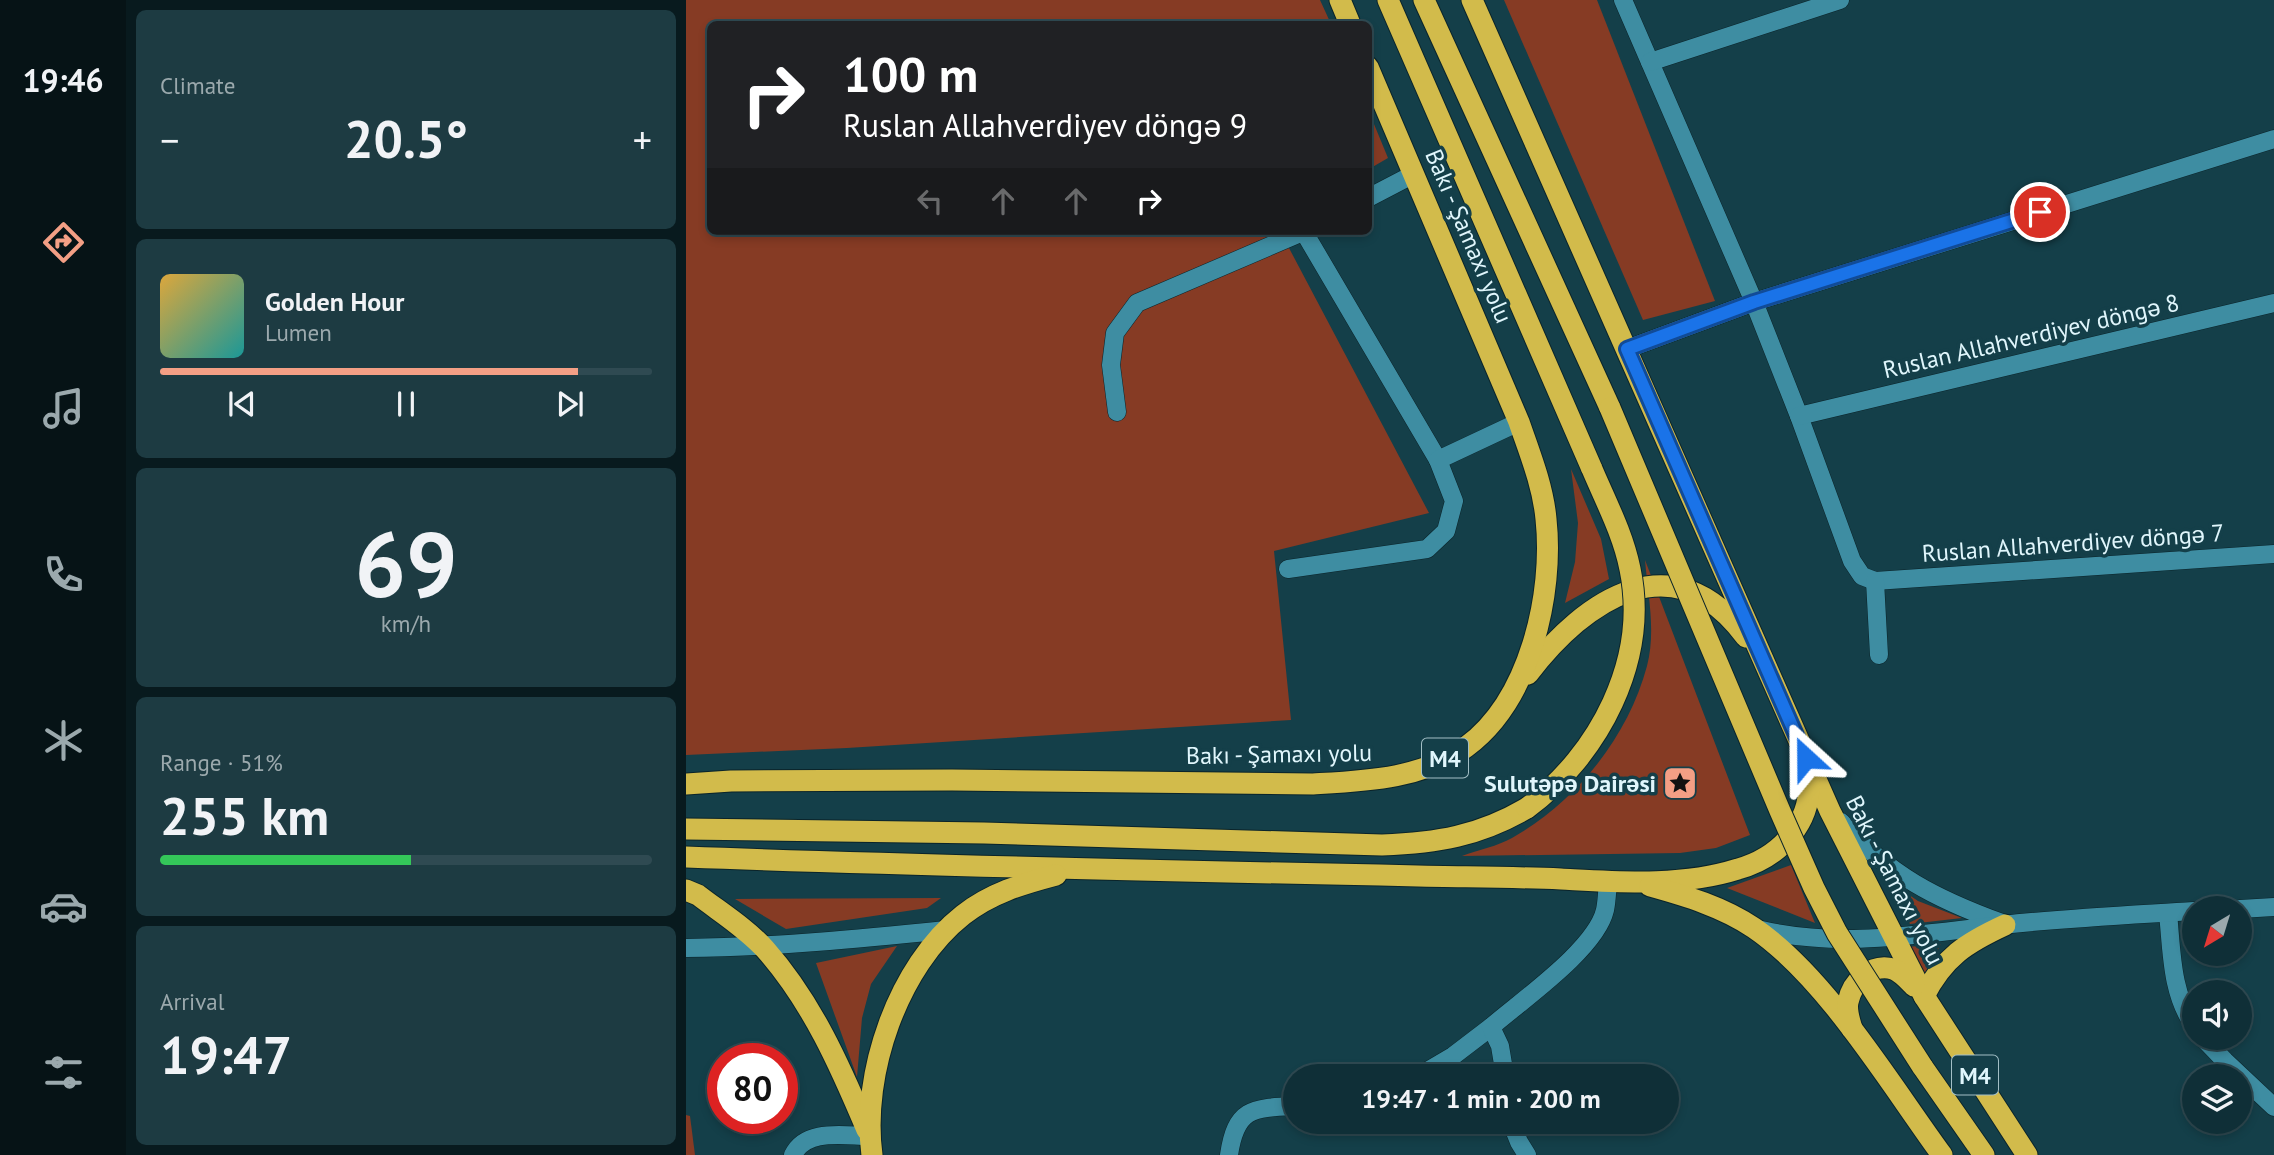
<!DOCTYPE html>
<html lang="en">
<head>
<meta charset="utf-8">
<style>
	body { margin:0; font-family:"PT Sans",sans-serif; background:#1d3b42; color:#f1f3f6; height:100vh; display:flex; flex-direction:column; font-size:26px; white-space:nowrap }
	* { box-sizing:border-box; margin:0 }
	p { font-size:23px; color:#9ba9ad }
	.icon { flex:none; width:38px; height:38px; fill:none; stroke:currentColor; stroke-width:2; stroke-linecap:round; stroke-linejoin:round }
	.map { position:relative; flex:1; overflow:hidden }
	.sheet { display:flex; flex-direction:column; gap:10px; padding:10px; background:#081a1e; width:560px }
	.sheet>* { flex:none }
	.banner { position:absolute; left:21px; top:21px; width:665px; height:214px; border-radius:10px; box-shadow:0 4px 10px #0003,0 0 0 2px #2f4a52; background:#202124; color:#fff; overflow:hidden }
	.needle { width:46px; rotate:218deg }
	.controls { position:absolute; left:1496px; top:896px; display:grid; gap:14px }
	.controls a { display:grid; place-items:center; width:70px; height:70px; border-radius:50%; background:#0f2f37; box-shadow:0 4px 10px #0003,0 0 0 2px #2f4a52; font-size:35px }
	.speed { position:absolute; left:21px; top:1043px; display:flex; gap:14px; font-size:35px; font-weight:700; text-align:center }
	.speed>* { display:grid; place-content:center; width:91px; height:91px; border-radius:50%; background:#0f2f37; box-shadow:0 4px 10px #0003,0 0 0 2px #2f4a52; line-height:1 }
	.speed .limit { border:10px solid #d22; background:#fff; color:#111 }
	.pin { position:absolute; display:grid; place-items:center; width:60px; height:60px; color:#fff; margin:-30px; border:4px solid #fff; border-radius:50%; box-shadow:0 2px 7px #0007 }
	.me { position:absolute; width:77px; margin:-38px; rotate:336deg; stroke-linejoin:round; filter:drop-shadow(0 0 5px #0008) }
	.turn { display:flex; align-items:center; gap:24px; height:147px; padding:0 21px; font-size:32px }
	.turn .icon { width:91px; height:91px; stroke-width:2.5 }
	.turn b { display:block; font-size:49px; line-height:60px }
	.lanes { display:flex; align-items:center; height:66px; padding:0 21px; background:#0003; justify-content:center; gap:35px; direction:ltr }
	.lanes .off { opacity:.35 }
	.big { font-size:52px; font-weight:600; line-height:1.1 }
	.sheet .card { flex:1; display:flex; flex-direction:column; justify-content:center; gap:10px; min-width:0; padding:0 24px; border-radius:10px; background:#1d3b42 }
	.sheet .dial { align-items:center; gap:0 }
	.dial b { font-size:91px; line-height:1 }
	.song { display:flex; align-items:center; gap:21px }
	.cover { width:84px; height:84px; border-radius:10px; background:linear-gradient(135deg,hsl(40 70% 55%),hsl(180 70% 35%)) }
	.played { height:7px; border-radius:4px; background:linear-gradient(90deg,#f39f85 85%,#2f4a52 85%) }
	.keys { display:flex; justify-content:space-around; direction:ltr }
	.heat { display:flex; justify-content:space-between; align-items:center; font-size:38px; direction:ltr }
	.charge { height:10px; border-radius:5px; background:linear-gradient(90deg,#34c759 51%,#2f4a52 0) }
	.trip { position:absolute; left:597px; top:1064px; width:396px; height:70px; border-radius:35px; background:#0f2f37; box-shadow:0 4px 10px #0003,0 0 0 2px #2f4a52; font-weight:600; line-height:70px; text-align:center }
	main { display:flex; flex:1; min-height:0 }
	.dock { display:flex; flex-direction:column; width:126px; justify-content:space-around; align-items:center; background:#061316; color:#9ba9ad }
	.dock .icon { width:49px; height:49px }
	.dock .on { color:#f39f85 }
	.dock b { font-size:32px; color:#f1f3f6 }
	.map>svg:first-child { display:block }
	.green { fill:#863b24 }
	.lines { fill:none; stroke-linecap:round; stroke-linejoin:round }
	.minor-casing { stroke:#0b242a; stroke-width:19 }
	.highway-casing { stroke:#0b242a; stroke-width:23 }
	.minor { stroke:#3e8da2; stroke-width:18 }
	.highway { stroke:#d2bb4b; stroke-width:21 }
	.highway-bridge-casing { stroke:#0b242a; stroke-width:23; stroke-linecap:butt }
	.highway-bridge { stroke:#d2bb4b; stroke-width:21 }
	.route-casing { stroke:#114b97; stroke-width:18 }
	.route { stroke:#1a73e8; stroke-width:12 }
	.labels { text-anchor:middle; dominant-baseline:central; stroke-width:7; stroke-linejoin:round; paint-order:stroke }
	.shield { fill:#143f49; stroke:#a3bfc6; stroke-width:2 }
	.shield-label { font-size:23px; font-weight:bold; fill:#e0f6fc }
	.street-label { font-size:24px; fill:#e0f6fc; stroke:#143f49 }
	.poi-label { font-size:24px; font-weight:bold; fill:#e0f6fc; stroke:#143f49; text-anchor:end }
</style>
</head>
<body>
<main>
<nav class="dock">
<b>19:46</b>
<svg class="icon on" aria-label="directions" viewBox="0 0 24 24"><path d="M12 3l9 9-9 9-9-9zM9 14v-3h6M13 9l2 2-2 2"/></svg>
<svg class="icon" aria-label="music" viewBox="0 0 24 24"><path d="M9 18V5l10-2v13"/><circle cx="6" cy="18" r="3"/><circle cx="16" cy="16" r="3"/></svg>
<svg class="icon" aria-label="phone" viewBox="0 0 24 24"><path d="M5 4h4l2 5-3 2q2 4 5 5l2-3 5 2v4C11 20 4 13 5 4z"/></svg>
<svg class="icon" aria-label="climate" viewBox="0 0 24 24"><path d="M12 3v18M4 7l16 10M4 17L20 7"/></svg>
<svg class="icon" aria-label="car" viewBox="0 0 24 24"><path d="M5 17H2v-5l4-1 3-4h7l3 4 3 1v5h-3M9 17h6M6 11h13"/><circle cx="7" cy="17" r="2"/><circle cx="17" cy="17" r="2"/></svg>
<svg class="icon" aria-label="filters" viewBox="0 0 24 24"><path d="M4 7h16M4 17h16"/><circle cx="9" cy="7" r="2"/><circle cx="15" cy="17" r="2"/></svg>
</nav>
<section class="sheet">
<div class="card"><p>Climate</p>
<div class="heat"><a>−</a><b class="big">20.5°</b><a>+</a></div>
</div>
<div class="card">
<div class="song"><i class="cover"></i><div><b>Golden Hour</b><p>Lumen</p></div></div>
<div class="played"></div>
<div class="keys"><svg class="icon" aria-label="previous" viewBox="0 0 24 24"><path d="M18 5L8 12l10 7zM5 5v14"/></svg><svg class="icon" aria-label="pause" viewBox="0 0 24 24"><path d="M8 5v14M16 5v14"/></svg><svg class="icon" aria-label="next" viewBox="0 0 24 24"><path d="M6 5l10 7-10 7zM19 5v14"/></svg></div>
</div>
<div class="card dial"><b>69</b><p>km/h</p></div>
<div class="card"><p>Range · 51%</p><b class="big">255 km</b><div class="charge"></div></div>
<div class="card"><p>Arrival</p><b class="big">19:47</b></div>
</section>
<div class="map">
<svg width="1588" height="1155" viewBox="0 0 1588 1155">
	<rect width="100%" height="100%" fill="#143f49"/>
	<g class="green">
		<polygon points="0,0 634,0 645,24 24,24 24,231 594,231 743,513 588,551 605,720 161,748 0,755"/>
		<polygon points="818,0 911,0 1029,301 957,320"/>
		<polygon points="683,112 702,158 683,169 682,169"/>
		<polygon points="885,469 915,539 923,579 879,603 889,562 892,523"/>
		<path d="M959,560L1064,835L1030,848L994,853L776,856C792,850 812,846 826,838C890,802 942,737 961,666C970,632 962,595 959,560Z"/>
		<polygon points="1105,865 1129,923 1041,888"/>
		<polygon points="1197,877 1232,901 1276,918 1224,924"/>
		<polygon points="255,898 241,908 100,929 49,899"/>
		<polygon points="1255,944 1236,979 1221,947"/>
		<polygon points="211,946 185,984 176,1018 171,1077 130,963"/>
		<polygon points="0,1115 4,1116 9,1155 0,1155"/>
	</g>
	<g class="lines">
		<g class="minor-casing">
			<g id="minor">
				<polyline points="937,0 1068,302 1113,416 1166,561 1176,576 1189,581 1588,554"/>
				<polyline points="964,62 1154,0"/>
				<polyline points="682,198 728,174"/>
				<polyline points="618,232 752,460"/>
				<polyline points="941,349 1068,302 1588,139"/>
				<polyline points="431,412 425,365 429,333 451,303 619,231"/>
				<polyline points="1113,416 1588,303"/>
				<polyline points="602,569 741,549 760,531 768,501 752,460 833,422"/>
				<polyline points="1189,581 1193,655"/>
				<path d="M1155,822C1203,875 1250,899 1316,923"/>
				<polyline points="1554,909 1588,907"/>
				<path d="M1482,913C1486,953 1485,992 1508,1026"/>
				<path d="M1071,929C1155,949 1232,934 1316,925C1380,918 1445,915 1508,911"/>
				<path d="M0,948C87,947 173,939 260,930"/>
				<polyline points="1517,1038 1539,1061 1588,1107"/>
				<polyline points="733,1076 767,1056 805,1027"/>
				<path d="M819,1076L814,1046L805,1027C836,1000 910,949 919,910C921,901 921,891 922,882"/>
				<polyline points="825,1122 833,1142 841,1155"/>
				<path d="M107,1155C120,1128 158,1136 183,1136"/>
				<path d="M543,1155C550,1108 566,1108 609,1106"/>
			</g>
		</g>
		<g class="highway-casing">
			<g id="highway">
				<polyline points="654,0 664,24"/>
				<polyline points="702,0 906,469"/>
				<polyline points="738,0 924,408"/>
				<polyline points="786,0 1144,811 1238,996 1341,1155"/>
				<path d="M842,674C899,599 988,539 1060,637"/>
				<path d="M0,784L45,781L266,780L627,784C678,781 737,779 780,747C844,700 868,594 860,519C857,486 844,454 833,422L682,67"/>
				<path d="M0,829L298,833L696,845C751,843 793,836 841,808"/>
				<path d="M0,857C244,866 488,871 732,876C779,877 827,877 875,879C933,882 995,887 1052,869C1095,857 1129,820 1122,774"/>
				<path d="M964,886C1000,896 1037,907 1068,928C1140,977 1204,1084 1256,1155"/>
				<path d="M0,890L12,895C34,912 60,928 79,949C126,1002 154,1066 181,1130"/>
				<path d="M1238,996C1258,957 1280,943 1319,925"/>
				<path d="M1166,1029C1164,1021 1160,1011 1162,1002C1166,982 1185,963 1207,969C1215,972 1222,980 1228,986"/>
				<polyline points="1236,1066 1298,1155"/>
				<path d="M186,1155C175,1074 212,966 277,915C305,893 336,884 370,875"/>
			</g>
		</g>
		<use href="#minor" class="minor"/>
		<use href="#highway" class="highway"/>
		<g class="highway-bridge-casing">
			<g id="highway-bridge">
				<polyline points="924,408 1094,811 1128,888 1151,933 1236,1066"/>
				<path d="M841,808C913,755 963,660 944,569C937,534 920,502 906,469"/>
			</g>
		</g>
		<use href="#highway-bridge" class="highway-bridge"/>
	</g>
	<g class="lines">
		<g class="route-casing">
			<polyline id="route" points="1120,758 941,349 1068,302 1354,212"/>
		</g>
		<use href="#route" class="route"/>
	</g>
	<defs>
		<g id="sight-square" transform="scale(1.75)"><rect x="-9" y="-9" width="18" height="18" rx="4" fill="#f39f85" stroke="#143f49"/><path d="M0-6L1.8-2.2L6-1.7L2.9 1.2L3.7 5.4L0 3.3L-3.7 5.4L-2.9 1.2L-6-1.7L-1.8-2.2Z" fill="#111"/></g>
	</defs>
	<g fill-rule="evenodd">
		<use href="#sight-square" x="994" y="783"/>
	</g>
	<g class="labels">
		<g class="shield">
			<rect x="736" y="738.5" width="46" height="39" rx="5"/>
			<rect x="1266" y="1055.5" width="46" height="39" rx="5"/>
		</g>
		<g class="shield-label">
			<text x="759" y="758">M4</text>
			<text x="1289" y="1075">M4</text>
		</g>
		<g class="street-label">
			<text transform="translate(783 236) rotate(67)">Bakı - Şamaxı yolu</text>
			<text transform="translate(1345 336) rotate(-13)">Ruslan Allahverdiyev döngə 8</text>
			<text transform="translate(1387 543) rotate(-4)">Ruslan Allahverdiyev döngə 7</text>
			<text transform="translate(593 754) rotate(-1)">Bakı - Şamaxı yolu</text>
			<text transform="translate(1209 880) rotate(63)">Bakı - Şamaxı yolu</text>
		</g>
		<g class="poi-label">
			<text x="970" y="783">Sulutəpə Dairəsi</text>
		</g>
	</g>
</svg>
<div class="controls">
<a><svg class="needle" viewBox="-14 -14 28 28"><path d="M0-13l5 13h-10z" fill="#e53935"/><path d="M0 13l5-13h-10z" fill="#9ba9ad"/></svg></a>
<a><svg class="icon" aria-label="sound" viewBox="0 0 24 24"><path d="M4 9h4l5-4v14l-5-4H4zM17 9q2 3 0 6"/></svg></a>
<a><svg class="icon" aria-label="layers" viewBox="0 0 24 24"><path d="M12 4l9 5-9 5-9-5zM3 14l9 5 9-5"/></svg></a>
</div>
<div class="speed"><div class="limit">80</div></div>
<div class="pin" style="left:1354px;top:212px;background:#d93025"><svg class="icon" aria-label="arrive" viewBox="0 0 24 24"><path d="M6 21V4h12l-3 4 3 4H6"/></svg></div>
<svg class="me" style="left:1120px;top:758px" viewBox="-20 -20 40 40"><path d="M0-17L14 15 0 8-14 15z" fill="#1a73e8" stroke="#fff" stroke-width="4"/></svg>
<div class="trip">19:47 · 1 min · 200 m</div>
<div class="banner">
<div class="turn"><svg class="icon" aria-label="right" viewBox="0 0 24 24"><path d="M7 20v-9h11M14 6l5 5-5 5"/></svg><div><b>100 m</b>Ruslan Allahverdiyev döngə 9</div></div>
<div class="lanes"><svg class="icon off" aria-label="left" viewBox="0 0 24 24"><path d="M17 20v-9H6M10 6l-5 5 5 5"/></svg><svg class="icon off" aria-label="ahead" viewBox="0 0 24 24"><path d="M12 20V5M6 11l6-6 6 6"/></svg><svg class="icon off" aria-label="ahead" viewBox="0 0 24 24"><path d="M12 20V5M6 11l6-6 6 6"/></svg><svg class="icon" aria-label="right" viewBox="0 0 24 24"><path d="M7 20v-9h11M14 6l5 5-5 5"/></svg></div>
</div>
</div>
</main>
</body>
</html>
